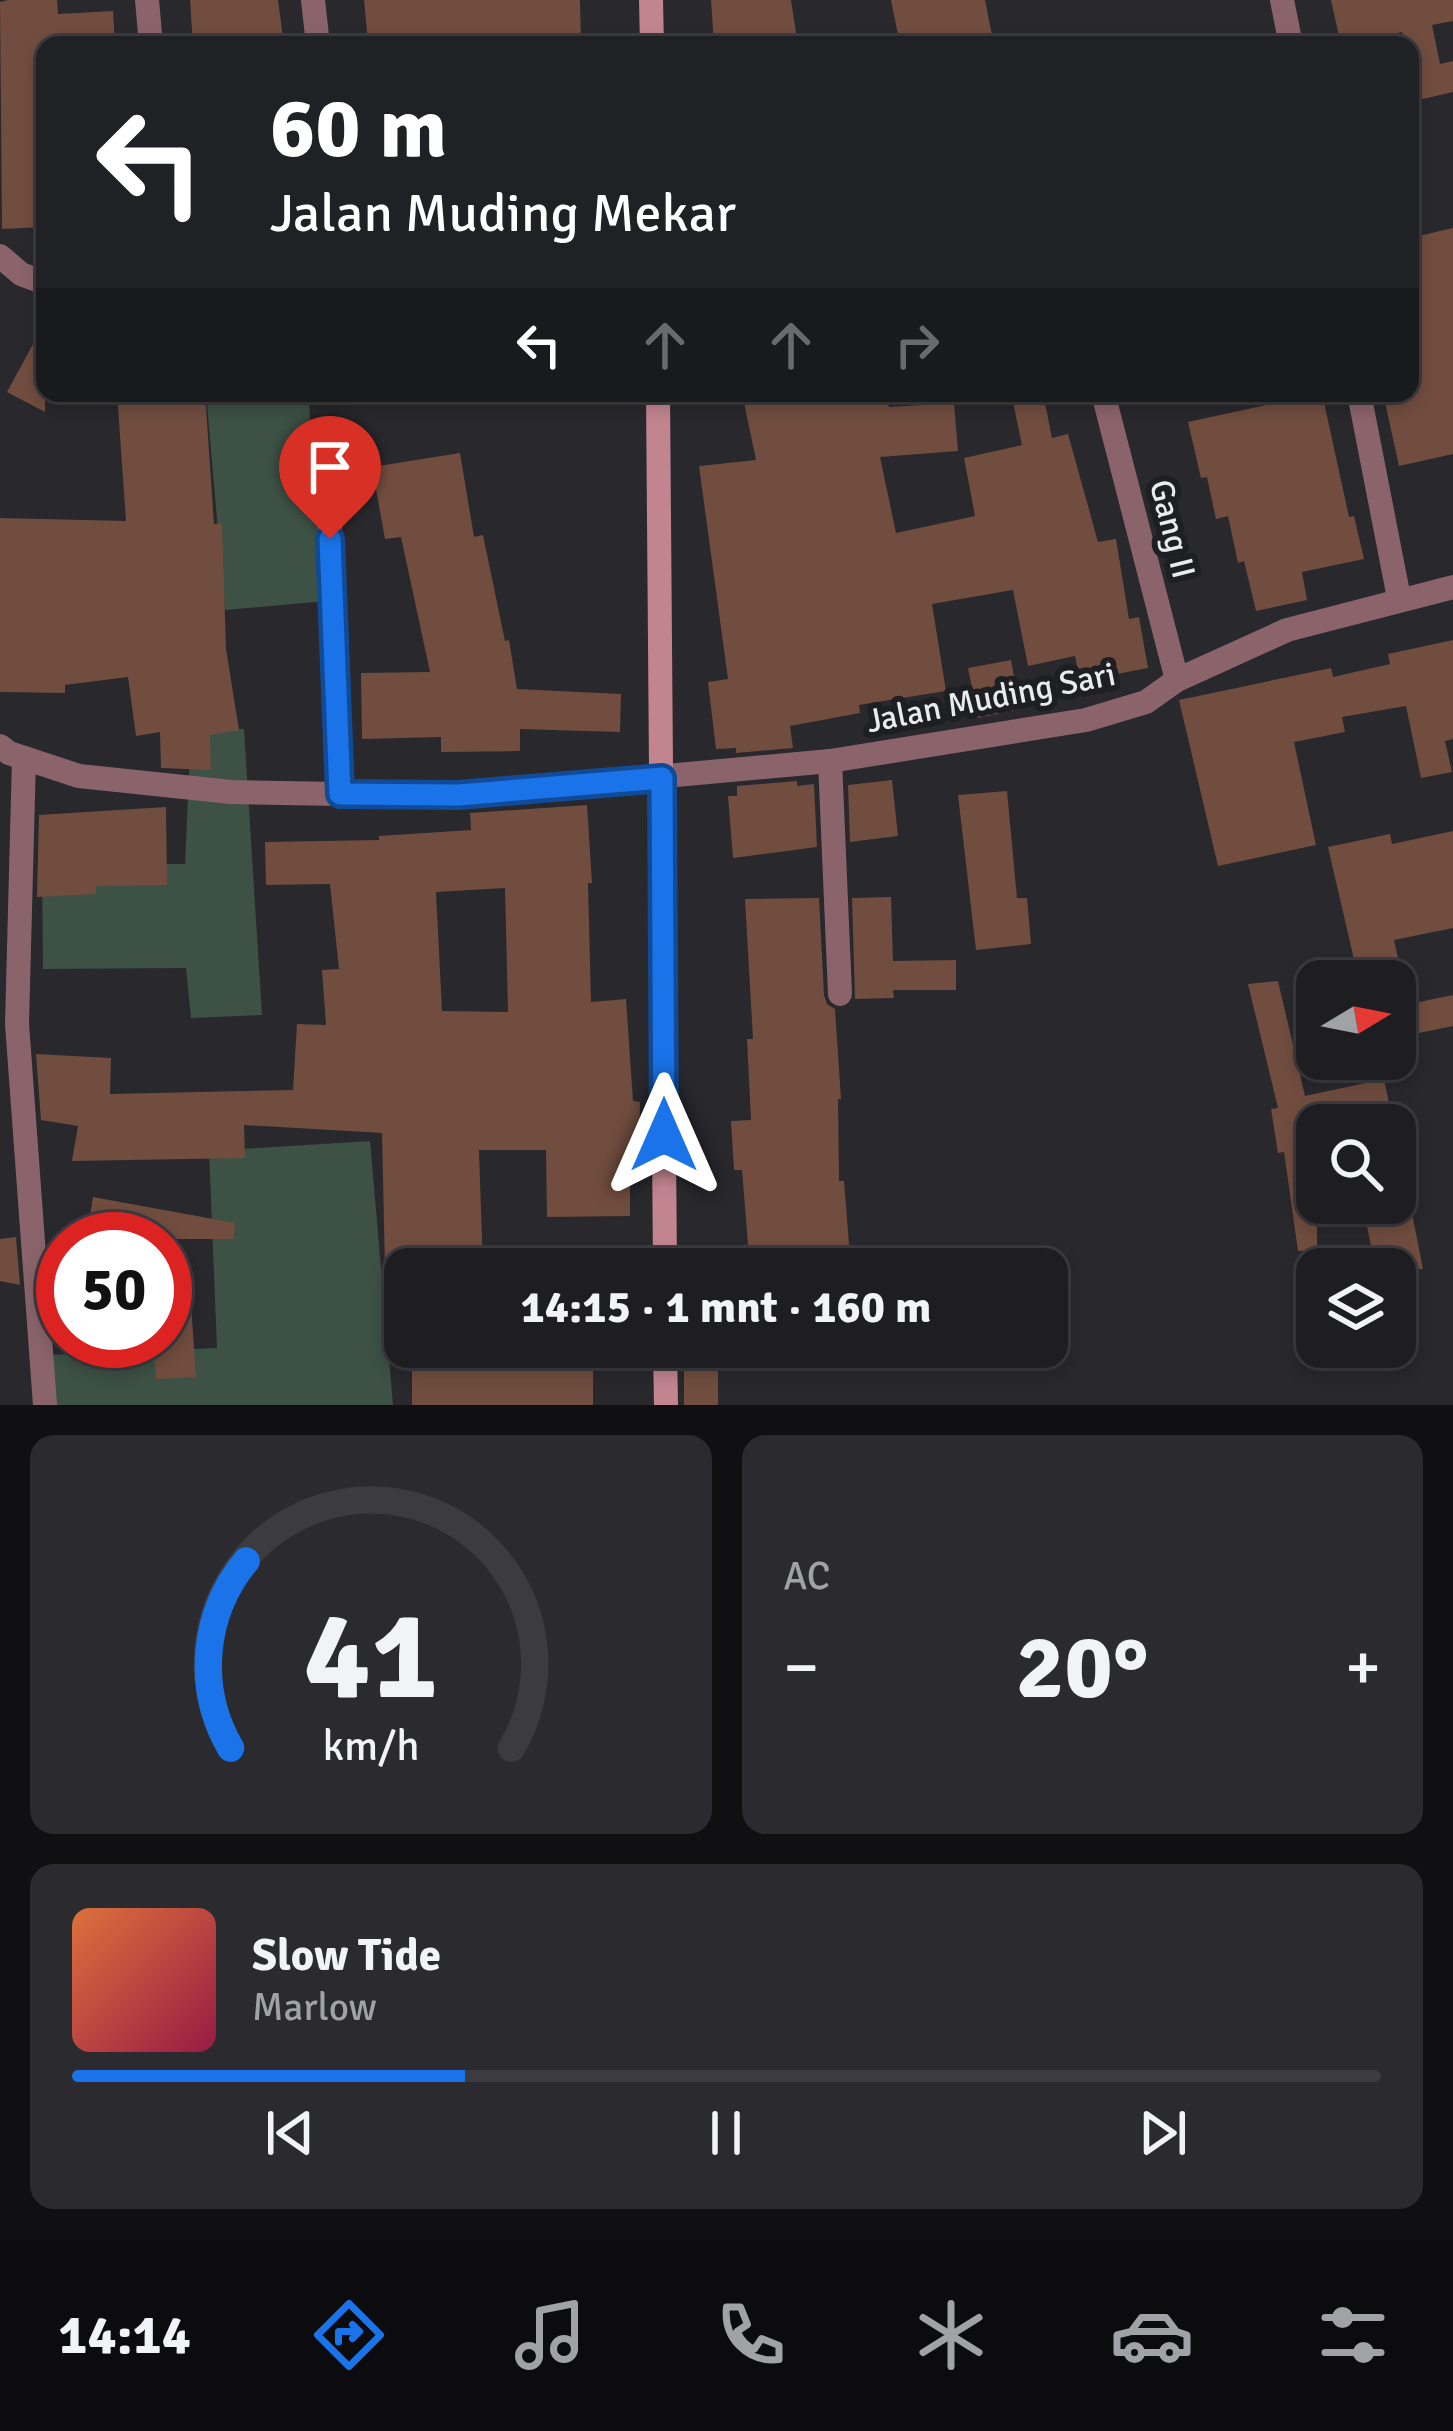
<!DOCTYPE html>
<html lang="id">
<head>
<meta charset="utf-8">
<style>
	body { margin:0; font-family:Signika,sans-serif; background:#2b2b2f; color:#f1f3f6; height:100vh; display:flex; flex-direction:column; font-size:45px; white-space:nowrap }
	* { box-sizing:border-box; margin:0 }
	p { font-size:39px; color:#a1a2a5 }
	.icon { flex:none; width:66px; height:66px; fill:none; stroke:currentColor; stroke-width:2; stroke-linecap:round; stroke-linejoin:round }
	.map { position:relative; height:1405px; overflow:hidden }
	.drawer { display:flex; flex-direction:column; gap:30px; padding:30px; background:#101013; flex:1 }
	.drawer>* { flex:none }
	.top-card { position:absolute; left:36px; top:36px; width:1383px; height:366px; border-radius:24px; box-shadow:0 6px 18px #0003,0 0 0 3px #3c3c40; background:#202124; color:#fff; overflow:hidden }
	.needle { width:78px; rotate:80deg }
	.fabs { position:absolute; left:1296px; top:960px; display:grid; gap:24px }
	.fabs a { display:grid; place-items:center; width:120px; height:120px; border-radius:24px; background:#1e1e22; box-shadow:0 6px 18px #0003,0 0 0 3px #3c3c40; font-size:60px }
	.speed { position:absolute; left:36px; top:1212px; display:flex; gap:24px; font-size:60px; font-weight:700; text-align:center }
	.speed>* { display:grid; place-content:center; width:156px; height:156px; border-radius:50%; background:#1e1e22; box-shadow:0 6px 18px #0003,0 0 0 3px #3c3c40; line-height:1 }
	.speed .limit { border:18px solid #d22; background:#fff; color:#111 }
	.pin { position:absolute; display:grid; place-items:center; width:102px; height:102px; color:#fff; margin:-123px -51px; border-radius:50% 50% 50% 0; rotate:-45deg; box-shadow:0 0 12px #0007 }
	.pin .icon { rotate:45deg }
	.me { position:absolute; width:132px; margin:-66px; rotate:0deg; stroke-linejoin:round; filter:drop-shadow(0 0 9px #0008) }
	.turn { display:flex; align-items:center; gap:42px; height:252px; padding:0 36px; font-size:54px }
	.turn .icon { width:156px; height:156px; stroke-width:2.5 }
	.turn b { display:block; font-size:84px; line-height:102px }
	.lanes { display:flex; align-items:center; height:114px; padding:0 36px; background:#0003; justify-content:center; gap:60px; direction:ltr }
	.lanes .off { opacity:.35 }
	.big { font-size:90px; font-weight:800; line-height:1.1 }
	.drawer .card { flex:1; display:flex; flex-direction:column; justify-content:center; gap:18px; min-width:0; padding:0 42px; border-radius:24px; background:#2b2b2f }
	.drawer .dial { align-items:center; gap:0 }
	.dial svg { height:312px; overflow:visible; fill:none; stroke:#3c3c40; stroke-width:7; stroke-linecap:round; text-anchor:middle }
	.dial text { fill:#f1f3f6; stroke:none }
	.song { display:flex; align-items:center; gap:36px }
	.cover { width:144px; height:144px; border-radius:18px; background:linear-gradient(135deg,hsl(20 70% 55%),hsl(340 70% 35%)) }
	.played { height:12px; border-radius:6px; background:linear-gradient(90deg,#1a73e8 30%,#3c3c40 30%) }
	.keys { display:flex; justify-content:space-around; direction:ltr }
	.heat { display:flex; justify-content:space-between; align-items:center; font-size:66px; direction:ltr }
	.drawer .tiles { flex:1; display:grid; gap:30px; grid-template-columns:1fr 1fr }
	.card:last-child { grid-column:span 2 }
	.trip { position:absolute; left:384px; top:1248px; width:684px; height:120px; border-radius:24px; background:#1e1e22; box-shadow:0 6px 18px #0003,0 0 0 3px #3c3c40; font-weight:800; line-height:120px; text-align:center }
	.tab-bar { display:flex; height:192px; justify-content:space-around; align-items:center; background:#0c0c0e; color:#a1a2a5 }
	.tab-bar .icon { width:84px; height:84px }
	.tab-bar .current { color:#1a73e8 }
	.tab-bar b { font-size:54px; color:#f1f3f6 }
	.map>svg:first-child { display:block }
	.green { fill:#3d5145 }
	.building { fill:#704d3f; fill-rule:evenodd }
	.lines { fill:none; stroke-linecap:round; stroke-linejoin:round }
	.street { stroke:#8b646b; stroke-width:24 }
	.secondary { stroke:#c28590; stroke-width:24 }
	.route-casing { stroke:#114b97; stroke-width:30 }
	.route { stroke:#1a73e8; stroke-width:21 }
	.labels { text-anchor:middle; dominant-baseline:central; stroke-width:12; stroke-linejoin:round; paint-order:stroke }
	.street-label { font-size:33px; fill:#eaebee; stroke:#1e1f23 }
</style>
</head>
<body>
<div class="map">
<svg width="1453" height="1405" viewBox="0 0 1453 1405">
	<rect width="100%" height="100%" fill="#28282d"/>
	<g class="green">
		<polygon points="206,393 308,393 326,601 225,610"/>
		<polygon points="244,729 262,1015 191,1018 186,968 43,969 42,864 185,864 191,730"/>
		<polygon points="370,1141 393,1405 51,1405 48,1355 217,1348 209,1151"/>
	</g>
	<g class="building">
		<polygon points="8,0 57,0 58,14 113,11 115,45 45,45 45,227 2,229 0,2"/>
		<polygon points="190,0 278,0 284,45 193,45"/>
		<polygon points="364,0 580,0 581,45 456,45 456,35 368,42"/>
		<polygon points="711,0 791,0 798,45 714,45"/>
		<polygon points="891,0 985,0 994,45 900,45"/>
		<polygon points="1331,0 1453,0 1453,21 1432,25 1440,64 1453,61 1453,92 1410,102 1410,45 1404,45 1402,32 1341,45"/>
		<polygon points="1453,228 1453,454 1399,466 1383,393 1410,393 1410,238"/>
		<polygon points="45,322 45,412 7,392"/>
		<polygon points="117,393 205,393 214,524 222,523 226,649 239,730 210,735 211,770 161,768 160,732 136,736 128,677 65,685 65,693 0,692 0,518 126,521"/>
		<polygon points="742,393 886,393 889,407 954,403 958,451 880,457 896,533 975,516 964,458 1022,445 1011,393 1043,393 1052,438 1068,434 1098,542 1116,539 1129,619 1139,617 1148,668 1080,681 1075,656 1028,666 1013,590 932,604 946,691 859,705 860,713 790,726 793,748 736,753 736,748 716,749 708,682 728,679 699,466 756,460"/>
		<polygon points="1322,393 1349,517 1354,516 1364,559 1302,572 1307,600 1256,611 1244,561 1238,563 1228,516 1216,519 1207,477 1201,478 1188,422"/>
		<polygon points="460,453 474,537 483,535 505,641 509,640 517,689 621,694 620,732 520,729 520,751 441,752 441,737 362,739 361,673 430,672 401,537 385,539 372,467"/>
		<polygon points="1453,640 1453,739 1445,741 1452,772 1421,778 1406,706 1342,717 1345,732 1294,742 1316,845 1218,866 1179,700 1331,668 1333,677 1390,664 1388,654"/>
		<polygon points="1011,660 1020,709 978,718 968,668"/>
		<polygon points="892,780 898,836 850,842 848,785"/>
		<polygon points="797,781 797,786 814,784 817,847 733,858 728,796 737,796 737,786"/>
		<polygon points="1007,791 1017,898 1027,898 1031,944 976,950 958,795"/>
		<path d="M587,805L592,883H588L591,1002L626,999L633,1101L640,1102L639,1151H630V1216L547,1217L546,1150H479L483,1269H385L382,1133L244,1125L245,1158L72,1161L78,1126L41,1120L36,1054L111,1058L110,1094L293,1090L297,1024L326,1025L322,970L339,969L330,884L266,885L265,842L379,840V836L471,830L470,813ZM505,888L508,1012L442,1011L436,892Z"/>
		<polygon points="166,807 167,885 96,886 96,894 37,897 39,815"/>
		<polygon points="1453,831 1453,928 1394,940 1403,981 1359,981 1328,847 1390,834 1392,844"/>
		<polygon points="891,897 893,961 956,960 956,990 893,990 894,998 855,999 852,898"/>
		<polygon points="819,898 824,995 827,1004 835,1009 841,1099 838,1099 839,1181 844,1181 851,1269 750,1269 742,1170 734,1170 731,1121 751,1120 747,1039 753,1039 745,899"/>
		<polygon points="1278,981 1305,1096 1384,1079 1391,1113 1311,1129 1317,1173 1317,1250 1298,1251 1284,1152 1278,1153 1271,1109 1278,1108 1248,984"/>
		<polygon points="1453,995 1453,1026 1395,1038 1395,1007"/>
		<polygon points="93,1197 235,1223 234,1239 109,1239 87,1235"/>
		<polygon points="1362,1203 1410,1203 1423,1269 1376,1269"/>
		<polygon points="16,1237 20,1285 0,1281 0,1239"/>
		<polygon points="50,1241 63,1244 63,1294 53,1292"/>
		<polygon points="189,1276 196,1377 156,1379 154,1341 165,1341 165,1277"/>
		<rect x="412" y="1347" width="181" height="58"/>
		<rect x="684" y="1361" width="34" height="44"/>
	</g>
	<g class="lines">
		<g class="street">
			<polyline points="147,0 151,45"/>
			<polyline points="313,0 318,45"/>
			<polyline points="1282,0 1291,45"/>
			<polyline points="0,256 21,274 45,283"/>
			<polyline points="1103,393 1177,680"/>
			<polyline points="1359,393 1399,598"/>
			<polyline points="327,454 340,794"/>
			<polyline points="0,746 9,753 79,776 231,792 340,794 458,795 830,761 1086,720 1146,702 1177,680 1287,630 1453,587"/>
			<polyline points="24,758 17,1024 45,1405"/>
			<polyline points="830,761 840,994"/>
		</g>
		<g class="secondary">
			<polyline points="651,0 652,45"/>
			<polyline points="658,393 665,1269"/>
			<polyline points="665,1347 666,1405"/>
		</g>
	</g>
	<g class="lines">
		<g class="route-casing">
			<polyline id="route" points="330,539 340,794 458,795 662,778 664,1135"/>
		</g>
		<use href="#route" class="route"/>
	</g>
	<g class="labels">
		<g class="street-label">
			<text transform="translate(1172 529) rotate(76)">Gang II</text>
			<text transform="translate(991 698) rotate(-11)">Jalan Muding Sari</text>
		</g>
	</g>
</svg>
<div class="fabs">
<a><svg class="needle" viewBox="-14 -14 28 28"><path d="M0-13l5 13h-10z" fill="#e53935"/><path d="M0 13l5-13h-10z" fill="#a1a2a5"/></svg></a>
<a><svg class="icon" aria-label="search" viewBox="0 0 24 24"><circle cx="10" cy="10" r="6"/><path d="M15 15l6 6"/></svg></a>
<a><svg class="icon" aria-label="layers" viewBox="0 0 24 24"><path d="M12 4l9 5-9 5-9-5zM3 14l9 5 9-5"/></svg></a>
</div>
<div class="speed"><div class="limit">50</div></div>
<div class="pin" style="left:330px;top:539px;background:#d93025"><svg class="icon" aria-label="arrive" viewBox="0 0 24 24"><path d="M6 21V4h12l-3 4 3 4H6"/></svg></div>
<svg class="me" style="left:664px;top:1135px" viewBox="-20 -20 40 40"><path d="M0-17L14 15 0 8-14 15z" fill="#1a73e8" stroke="#fff" stroke-width="4"/></svg>
<div class="trip">14:15 · 1 mnt · 160 m</div>
<div class="top-card">
<div class="turn"><svg class="icon" aria-label="left" viewBox="0 0 24 24"><path d="M17 20v-9H6M10 6l-5 5 5 5"/></svg><div><b>60 m</b>Jalan Muding Mekar</div></div>
<div class="lanes"><svg class="icon" aria-label="left" viewBox="0 0 24 24"><path d="M17 20v-9H6M10 6l-5 5 5 5"/></svg><svg class="icon off" aria-label="ahead" viewBox="0 0 24 24"><path d="M12 20V5M6 11l6-6 6 6"/></svg><svg class="icon off" aria-label="ahead" viewBox="0 0 24 24"><path d="M12 20V5M6 11l6-6 6 6"/></svg><svg class="icon off" aria-label="right" viewBox="0 0 24 24"><path d="M7 20v-9h11M14 6l5 5-5 5"/></svg></div>
</div>
</div>
<section class="drawer">
<div class="tiles">
<div class="card dial"><svg viewBox="0 0 100 80">
<path d="M14 69A42 42 0 1 1 86 69"/>
<path d="M14 69A42 42 0 0 1 18 21" stroke="#1a73e8"/>
<text x="50" y="56" font-size="32" font-weight="700">41</text>
<text x="50" y="72" font-size="11">km/h</text>
</svg></div>
<div class="card"><p>AC</p>
<div class="heat"><a>−</a><b class="big">20°</b><a>+</a></div>
</div>
<div class="card">
<div class="song"><i class="cover"></i><div><b>Slow Tide</b><p>Marlow</p></div></div>
<div class="played"></div>
<div class="keys"><svg class="icon" aria-label="previous" viewBox="0 0 24 24"><path d="M18 5L8 12l10 7zM5 5v14"/></svg><svg class="icon" aria-label="pause" viewBox="0 0 24 24"><path d="M8 5v14M16 5v14"/></svg><svg class="icon" aria-label="next" viewBox="0 0 24 24"><path d="M6 5l10 7-10 7zM19 5v14"/></svg></div>
</div>
</div>
</section>
<nav class="tab-bar">
<b>14:14</b>
<svg class="icon current" aria-label="directions" viewBox="0 0 24 24"><path d="M12 3l9 9-9 9-9-9zM9 14v-3h6M13 9l2 2-2 2"/></svg>
<svg class="icon" aria-label="music" viewBox="0 0 24 24"><path d="M9 18V5l10-2v13"/><circle cx="6" cy="18" r="3"/><circle cx="16" cy="16" r="3"/></svg>
<svg class="icon" aria-label="phone" viewBox="0 0 24 24"><path d="M5 4h4l2 5-3 2q2 4 5 5l2-3 5 2v4C11 20 4 13 5 4z"/></svg>
<svg class="icon" aria-label="climate" viewBox="0 0 24 24"><path d="M12 3v18M4 7l16 10M4 17L20 7"/></svg>
<svg class="icon" aria-label="car" viewBox="0 0 24 24"><path d="M5 17H2v-5l4-1 3-4h7l3 4 3 1v5h-3M9 17h6M6 11h13"/><circle cx="7" cy="17" r="2"/><circle cx="17" cy="17" r="2"/></svg>
<svg class="icon" aria-label="filters" viewBox="0 0 24 24"><path d="M4 7h16M4 17h16"/><circle cx="9" cy="7" r="2"/><circle cx="15" cy="17" r="2"/></svg>
</nav>
</body>
</html>
